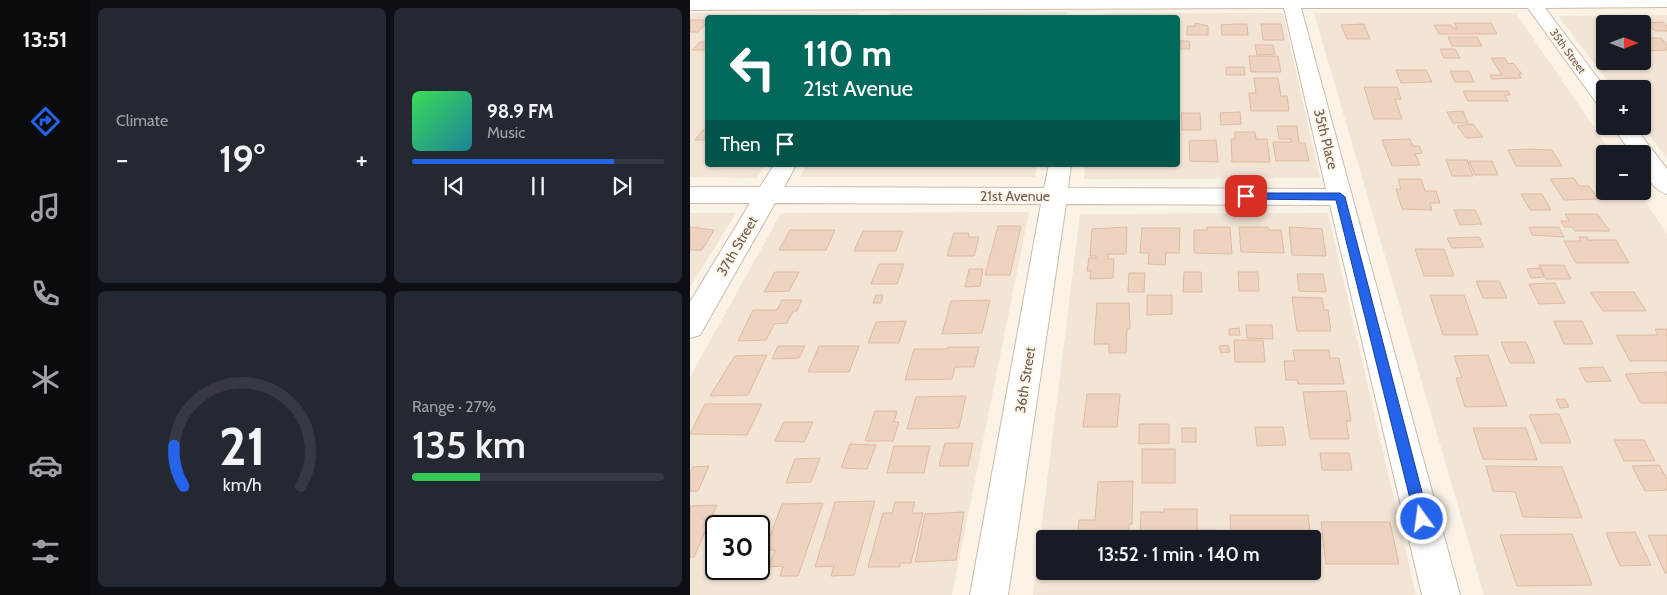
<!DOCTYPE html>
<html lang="en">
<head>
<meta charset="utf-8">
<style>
	body { margin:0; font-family:Cabin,sans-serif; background:#242831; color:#f1f3f6; height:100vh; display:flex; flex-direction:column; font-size:19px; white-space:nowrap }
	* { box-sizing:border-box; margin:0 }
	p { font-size:16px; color:#9ea1a6 }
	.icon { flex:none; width:28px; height:28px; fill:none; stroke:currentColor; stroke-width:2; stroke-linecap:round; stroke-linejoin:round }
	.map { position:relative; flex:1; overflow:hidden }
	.side { display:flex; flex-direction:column; gap:8px; padding:8px; background:#0d0f14; width:600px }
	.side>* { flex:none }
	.top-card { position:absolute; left:15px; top:15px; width:475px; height:152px; border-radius:5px; box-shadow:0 1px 4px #0004; background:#00695c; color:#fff; overflow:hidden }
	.needle { width:32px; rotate:90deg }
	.fabs { position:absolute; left:906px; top:15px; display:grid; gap:10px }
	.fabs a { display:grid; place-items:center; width:55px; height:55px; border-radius:5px; background:#171b24; box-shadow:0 1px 4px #0004; font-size:25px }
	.speed { position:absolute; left:15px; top:515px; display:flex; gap:10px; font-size:25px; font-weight:700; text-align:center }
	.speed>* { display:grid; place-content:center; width:65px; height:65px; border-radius:50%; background:#171b24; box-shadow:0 1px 4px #0004; line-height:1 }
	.speed .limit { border:2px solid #111; border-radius:8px; background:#fff; color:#111 }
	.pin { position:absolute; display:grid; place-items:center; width:42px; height:42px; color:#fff; margin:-21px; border-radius:10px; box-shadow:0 2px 8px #0006 }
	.me { position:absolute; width:55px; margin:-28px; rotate:346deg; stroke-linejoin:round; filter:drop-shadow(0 0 4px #0008) }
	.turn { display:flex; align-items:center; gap:18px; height:105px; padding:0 15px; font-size:22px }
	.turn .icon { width:65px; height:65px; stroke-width:2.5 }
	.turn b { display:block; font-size:35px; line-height:42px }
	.then { display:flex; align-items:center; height:48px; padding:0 15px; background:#0003; gap:10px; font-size:19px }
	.big { font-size:38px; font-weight:600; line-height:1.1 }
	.side .card { flex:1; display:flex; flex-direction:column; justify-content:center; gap:8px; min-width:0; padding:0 18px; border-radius:8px; background:#242831 }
	.side .dial { align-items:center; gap:0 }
	.dial svg { height:130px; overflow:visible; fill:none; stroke:#363941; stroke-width:7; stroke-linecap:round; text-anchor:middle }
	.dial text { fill:#f1f3f6; stroke:none }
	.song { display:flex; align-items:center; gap:15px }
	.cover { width:60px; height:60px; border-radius:8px; background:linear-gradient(135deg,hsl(130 70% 55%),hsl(190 70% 35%)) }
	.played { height:5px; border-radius:2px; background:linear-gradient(90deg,#2563eb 80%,#363941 80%) }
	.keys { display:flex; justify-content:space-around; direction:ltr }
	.heat { display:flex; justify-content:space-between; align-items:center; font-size:28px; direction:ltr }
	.charge { height:8px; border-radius:4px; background:linear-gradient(90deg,#34c759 27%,#363941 0) }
	.side .tiles { flex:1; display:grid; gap:8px; grid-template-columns:repeat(2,1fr) }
	.trip { position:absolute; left:346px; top:530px; width:285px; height:50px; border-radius:5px; background:#171b24; box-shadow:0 1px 4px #0004; font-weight:600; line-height:50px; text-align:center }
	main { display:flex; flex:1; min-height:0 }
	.tab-bar { display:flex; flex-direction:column; width:90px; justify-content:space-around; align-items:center; background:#090b0e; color:#9ea1a6 }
	.tab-bar .icon { width:35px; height:35px }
	.tab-bar .on { color:#2563eb }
	.tab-bar b { font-size:22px; color:#f1f3f6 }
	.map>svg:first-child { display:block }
	.residential { fill:#f2e5d5; fill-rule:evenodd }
	.building { fill:#eed3c0; stroke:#dfbaa2 }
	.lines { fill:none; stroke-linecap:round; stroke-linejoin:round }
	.minor-casing { stroke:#ccbbad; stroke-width:2 }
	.minor { fill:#fff; fill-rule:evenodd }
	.route { fill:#2563eb; stroke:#184099 }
	.labels { text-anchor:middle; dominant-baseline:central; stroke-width:4; stroke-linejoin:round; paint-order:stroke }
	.far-street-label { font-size:11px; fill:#725b4d; stroke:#fef7ec }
	.street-label { font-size:14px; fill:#725b4d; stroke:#fef7ec }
</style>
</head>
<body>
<main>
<nav class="tab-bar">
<b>13:51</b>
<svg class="icon on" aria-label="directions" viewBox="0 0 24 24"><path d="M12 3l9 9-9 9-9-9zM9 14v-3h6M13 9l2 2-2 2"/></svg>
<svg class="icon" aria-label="music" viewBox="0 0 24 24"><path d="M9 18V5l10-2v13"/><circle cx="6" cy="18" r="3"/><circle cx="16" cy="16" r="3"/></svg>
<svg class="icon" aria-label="phone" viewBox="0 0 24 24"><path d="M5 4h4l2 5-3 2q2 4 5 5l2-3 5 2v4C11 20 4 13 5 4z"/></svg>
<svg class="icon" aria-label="climate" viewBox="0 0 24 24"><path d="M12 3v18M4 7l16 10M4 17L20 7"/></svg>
<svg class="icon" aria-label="car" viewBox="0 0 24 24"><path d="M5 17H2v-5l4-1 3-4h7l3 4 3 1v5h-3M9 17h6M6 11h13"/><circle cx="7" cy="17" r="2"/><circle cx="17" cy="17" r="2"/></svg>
<svg class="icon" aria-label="filters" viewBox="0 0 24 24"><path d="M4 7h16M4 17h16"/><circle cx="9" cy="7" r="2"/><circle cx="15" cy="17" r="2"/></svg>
</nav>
<section class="side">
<div class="tiles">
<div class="card"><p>Climate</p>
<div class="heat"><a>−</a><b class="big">19°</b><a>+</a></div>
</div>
<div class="card">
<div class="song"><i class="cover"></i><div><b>98.9 FM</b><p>Music</p></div></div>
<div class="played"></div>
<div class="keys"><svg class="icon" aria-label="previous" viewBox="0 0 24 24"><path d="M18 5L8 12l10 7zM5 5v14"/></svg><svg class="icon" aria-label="pause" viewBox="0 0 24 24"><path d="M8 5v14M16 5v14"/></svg><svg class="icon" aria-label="next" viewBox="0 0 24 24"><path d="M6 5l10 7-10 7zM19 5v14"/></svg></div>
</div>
<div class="card dial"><svg viewBox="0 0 100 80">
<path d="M14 69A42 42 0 1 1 86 69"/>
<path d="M14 69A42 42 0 0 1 8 44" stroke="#2563eb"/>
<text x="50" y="56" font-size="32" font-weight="700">21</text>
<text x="50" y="72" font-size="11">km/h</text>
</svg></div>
<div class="card"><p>Range · 27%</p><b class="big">135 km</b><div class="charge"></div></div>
</div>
</section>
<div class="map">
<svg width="977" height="595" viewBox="0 0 977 595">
	<rect width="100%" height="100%" fill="#fbf3e6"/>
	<g class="residential">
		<polygon points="377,12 376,18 197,17 200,13"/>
		<polygon points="0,13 168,13 165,18 18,18 18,165 75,165 67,178 0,177"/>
		<polygon points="415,13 593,13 630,178 394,179 395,165 488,165 488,18 414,17"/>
		<polygon points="624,13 826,13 922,154 915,154 915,191 948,191 977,234 977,595 794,595"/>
		<path d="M977,15V158L952,126V89H924L868,16ZM915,24H952V61H915Z"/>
		<polygon points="116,165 347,165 345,177 110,177"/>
		<path d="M339,212L262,595H0V377L91,213ZM26,526H69V569H26Z"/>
		<polygon points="0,213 46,213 0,287"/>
		<path d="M638,213L726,595H343L390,214ZM355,539H622V571H355Z"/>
	</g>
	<g class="building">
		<polygon points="0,20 12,20 18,21 8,32 0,32"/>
		<polygon points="940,21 951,22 960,35 952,33 952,24 927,23 941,23"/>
		<polygon points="973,22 977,26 977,31 965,31 957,23"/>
		<polygon points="505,23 518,26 518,35 497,35 497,26 505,26"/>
		<polygon points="764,23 801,23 807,34 749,34 744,25 761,25 763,28 767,28"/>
		<polygon points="546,24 557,24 558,35 532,35 531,25"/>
		<polygon points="571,24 591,24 594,40 573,40"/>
		<polygon points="674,24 680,39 657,39 651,25"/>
		<polygon points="758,37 787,37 792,46 762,46"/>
		<polygon points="959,38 971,38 977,45 977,50 952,51 952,41 961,41"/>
		<polygon points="490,41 499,41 500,49 490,49"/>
		<polygon points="10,42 18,42 18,50 2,50"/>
		<polygon points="565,45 583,45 585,54 567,55"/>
		<polygon points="750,49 765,49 770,58 754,58"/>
		<polygon points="559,56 588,56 591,72 561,72"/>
		<polygon points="801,58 815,58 818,64 823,63 832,74 829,74 831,78 802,79 800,75 812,75"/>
		<polygon points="536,67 554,67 555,75 536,75"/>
		<polygon points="706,70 736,70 742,82 711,83"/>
		<polygon points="760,71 779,71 784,82 765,82"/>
		<polygon points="564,78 588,78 591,96 597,96 599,111 561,111 559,93 566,93"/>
		<polygon points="674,87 707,87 711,99 705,99 712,119 684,119"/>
		<polygon points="773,91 818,91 820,95 815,95 818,101 778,101"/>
		<polygon points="773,111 778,123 763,123 757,112"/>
		<polygon points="550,112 551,124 531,125 530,113"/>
		<polygon points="491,113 510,113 511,130 492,130"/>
		<polygon points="783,124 793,137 776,138 767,126"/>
		<polygon points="587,126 607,126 609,143 615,143 619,161 586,161 583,142 601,142 601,139 589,139"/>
		<polygon points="13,130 18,130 18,140 5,140"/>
		<polygon points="545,132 565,132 566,139 577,139 580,162 542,162 541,139 545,139"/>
		<polygon points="720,139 723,146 729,146 732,153 725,154 730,165 702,166 692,140"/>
		<polygon points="526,140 528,162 500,161 499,141"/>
		<polygon points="839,149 862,150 872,166 826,166 818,150"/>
		<polygon points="756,160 777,160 783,176 762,176"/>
		<polygon points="779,161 802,161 808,175 785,175"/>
		<polygon points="884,178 889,186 899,186 908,199 874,200 860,179"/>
		<polygon points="708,179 731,179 735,191 746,191 750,203 740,203 742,210 712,209 706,189 711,189"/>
		<polygon points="831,194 852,194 861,210 840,210"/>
		<polygon points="764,210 785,210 792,224 770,225"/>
		<polygon points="875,214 907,214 920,231 885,231 882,227 874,227 871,221 879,221"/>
		<polygon points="308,226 331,226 320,275 295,275"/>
		<polygon points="0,227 24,230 12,250 0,250"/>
		<polygon points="437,227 436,254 418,254 418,259 424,259 423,278 400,279 401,271 397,271 399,258 406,258 406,256 400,256 402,229"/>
		<polygon points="517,227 540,227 542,254 504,253 504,230 517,230"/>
		<polygon points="549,227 578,227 579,230 591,230 594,253 551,252"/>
		<polygon points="599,227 632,229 636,256 602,255"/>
		<polygon points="839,227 869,227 874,237 842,235"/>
		<polygon points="452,228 490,228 489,253 476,253 475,265 458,264 459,253 450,253"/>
		<polygon points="100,230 145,230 136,250 89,250"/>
		<polygon points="173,231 213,231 206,251 164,251"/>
		<polygon points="264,233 279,233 278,237 289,237 284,256 257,256"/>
		<polygon points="789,237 794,247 762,248 757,238"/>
		<polygon points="889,237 897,237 898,240 926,240 939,263 886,263 874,241 891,241"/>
		<polygon points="725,249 754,249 764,276 734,276"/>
		<polygon points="189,264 214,264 207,284 181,284"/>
		<polygon points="849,265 874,265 881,279 856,279"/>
		<polygon points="850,268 854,277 841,278 837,269"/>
		<polygon points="279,269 293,269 290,286 275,287"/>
		<polygon points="85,272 109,272 99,291 74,292"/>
		<polygon points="494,272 511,272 512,292 493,292"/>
		<polygon points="548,272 568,272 569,291 549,291"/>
		<polygon points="439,273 455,273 454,292 438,292"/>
		<polygon points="607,274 633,274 636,292 609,291"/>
		<polygon points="786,281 809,281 817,298 793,298"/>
		<polygon points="865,283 875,303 849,304 839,284"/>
		<polygon points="900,292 944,292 956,311 913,311"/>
		<polygon points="186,295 193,295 191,303 183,303"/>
		<polygon points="457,295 482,295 482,314 457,315"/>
		<polygon points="740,295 774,295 788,335 753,335"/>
		<polygon points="602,297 632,298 634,310 638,310 641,331 607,331"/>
		<polygon points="92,300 112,300 107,311 103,311 97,323 84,324 76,340 48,341 63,310 87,310"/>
		<polygon points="300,300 292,333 252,334 261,301"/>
		<polygon points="407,303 439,303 440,329 437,329 436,353 419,353 419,344 404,344"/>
		<polygon points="216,321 209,343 178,343 186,322"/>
		<polygon points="864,321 892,321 903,344 874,344"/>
		<polygon points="556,325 582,325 583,339 557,338"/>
		<polygon points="549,328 550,335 539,335 539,329"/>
		<polygon points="965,329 977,329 977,361 940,361 926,335 968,335"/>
		<polygon points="544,340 573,340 575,362 545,362"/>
		<polygon points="811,342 836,342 845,363 820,363"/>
		<polygon points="538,345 540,352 531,353 529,346"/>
		<polygon points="88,346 115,346 109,358 82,359"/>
		<polygon points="129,346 169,346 159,372 118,372"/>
		<polygon points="258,347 289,347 284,367 265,367 262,379 215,380 224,349 257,349"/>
		<polygon points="603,350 639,350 640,358 649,358 654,384 608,384 607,380 596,380 594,361 605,361"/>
		<polygon points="77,355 58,395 20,396 45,356"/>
		<polygon points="798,355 817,406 775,407 766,378 772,378 764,356"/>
		<polygon points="913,367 921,381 896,382 889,368"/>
		<polygon points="977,372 977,403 951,403 935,374"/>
		<polygon points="656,391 661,421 656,421 659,439 620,439 613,392"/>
		<polygon points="397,394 430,394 427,427 393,427"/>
		<polygon points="276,396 269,428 217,429 226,397"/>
		<polygon points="866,399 875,399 879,407 870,408"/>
		<polygon points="15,404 72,404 57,435 0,434"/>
		<polygon points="185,411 207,411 204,422 209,422 203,441 175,441"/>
		<polygon points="869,414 881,443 851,443 839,415"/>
		<polygon points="94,422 123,422 114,442 85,441"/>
		<polygon points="449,424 479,424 479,443 449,444"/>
		<polygon points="565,427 593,427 596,445 567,446"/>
		<rect x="492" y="428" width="14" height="14"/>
		<polygon points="783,428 836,428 847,460 793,459"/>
		<polygon points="924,440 954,440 965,461 934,461"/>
		<polygon points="255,443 283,443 278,466 249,466"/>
		<polygon points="160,444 186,445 177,469 151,468"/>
		<polygon points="204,446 240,446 234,473 197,473"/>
		<rect x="452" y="449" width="33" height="34"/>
		<polygon points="630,453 659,453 662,470 632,470"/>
		<polygon points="130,458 121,482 96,483 105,459"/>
		<polygon points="969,465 977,479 977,490 955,491 942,466"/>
		<polygon points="19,466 8,491 0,491 0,473 3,467"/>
		<polygon points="796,466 872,467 892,518 833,517 825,492 803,491"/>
		<polygon points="443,481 442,524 439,524 439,539 387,539 389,520 405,520 408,482"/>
		<polygon points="185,501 164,575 141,576 144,566 125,567 145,502"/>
		<polygon points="205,502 225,502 222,513 233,513 221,563 210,563 210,567 178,567 193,513 202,513"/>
		<polygon points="133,503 108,576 90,576 93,566 79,567 85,550 75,550 92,504"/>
		<polygon points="27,505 4,557 0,557 0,506"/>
		<polygon points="474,509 507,509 507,530 525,530 526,539 450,539 451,512 474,512"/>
		<polygon points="274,512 266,560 225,562 235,514"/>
		<polygon points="540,515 618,515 621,539 541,539"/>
		<polygon points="631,522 700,522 709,564 636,564"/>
		<polygon points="32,524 73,524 69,534 69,526 32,526"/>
		<polygon points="945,532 961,565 930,566 916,533"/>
		<polygon points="882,534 902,585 827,586 810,535"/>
		<polygon points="958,535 977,535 977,573 975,573"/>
		<polygon points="26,539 26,560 17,560"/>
		<polygon points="622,547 623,554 627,554 628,566 622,566"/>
	</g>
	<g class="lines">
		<g class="minor-casing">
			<g id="minor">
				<polygon points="0,0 977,0 977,7 855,8 916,89 915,107 908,105 838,8 611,8 770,595 732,595 640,205 376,204 318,595 280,595 351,204 85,203 10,335 0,338 0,302 60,203 0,203 0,187 70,187 84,165 106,165 94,187 354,188 359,165 381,165 378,188 636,189 594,8 0,10"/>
				<path d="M922,126H944L977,169V194C960,189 952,170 952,154H942Z"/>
			</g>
		</g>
		<use href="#minor" class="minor"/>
	</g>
	<polygon class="route" points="556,193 650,193 655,197 739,519 737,524 732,526 727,524 725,519 646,200 552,199 551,196"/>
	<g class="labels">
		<g class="far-street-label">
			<text transform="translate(878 51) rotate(54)">35th Street</text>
		</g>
		<g class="street-label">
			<text transform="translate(636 139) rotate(76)">35th Place</text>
			<text x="325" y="196">21st Avenue</text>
			<text transform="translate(47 246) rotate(-60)">37th Street</text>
			<text transform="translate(335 380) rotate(-81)">36th Street</text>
		</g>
	</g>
</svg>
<div class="fabs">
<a><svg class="needle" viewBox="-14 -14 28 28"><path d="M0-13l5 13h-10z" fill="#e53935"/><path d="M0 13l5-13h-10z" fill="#9ea1a6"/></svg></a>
<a>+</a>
<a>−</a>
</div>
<div class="speed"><div class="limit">30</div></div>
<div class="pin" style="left:556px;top:196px;background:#d93025"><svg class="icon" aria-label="arrive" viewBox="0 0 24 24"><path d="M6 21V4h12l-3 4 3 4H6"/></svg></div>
<svg class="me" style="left:732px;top:519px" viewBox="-20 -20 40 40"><circle r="17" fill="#2563eb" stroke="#fff" stroke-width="3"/><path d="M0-11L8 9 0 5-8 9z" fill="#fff"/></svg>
<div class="trip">13:52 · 1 min · 140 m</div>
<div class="top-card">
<div class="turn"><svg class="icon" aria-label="left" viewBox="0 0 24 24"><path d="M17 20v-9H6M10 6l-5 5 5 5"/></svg><div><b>110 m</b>21st Avenue</div></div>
<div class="then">Then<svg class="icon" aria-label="arrive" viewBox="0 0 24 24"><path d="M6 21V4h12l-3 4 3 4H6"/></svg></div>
</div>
</div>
</main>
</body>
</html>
